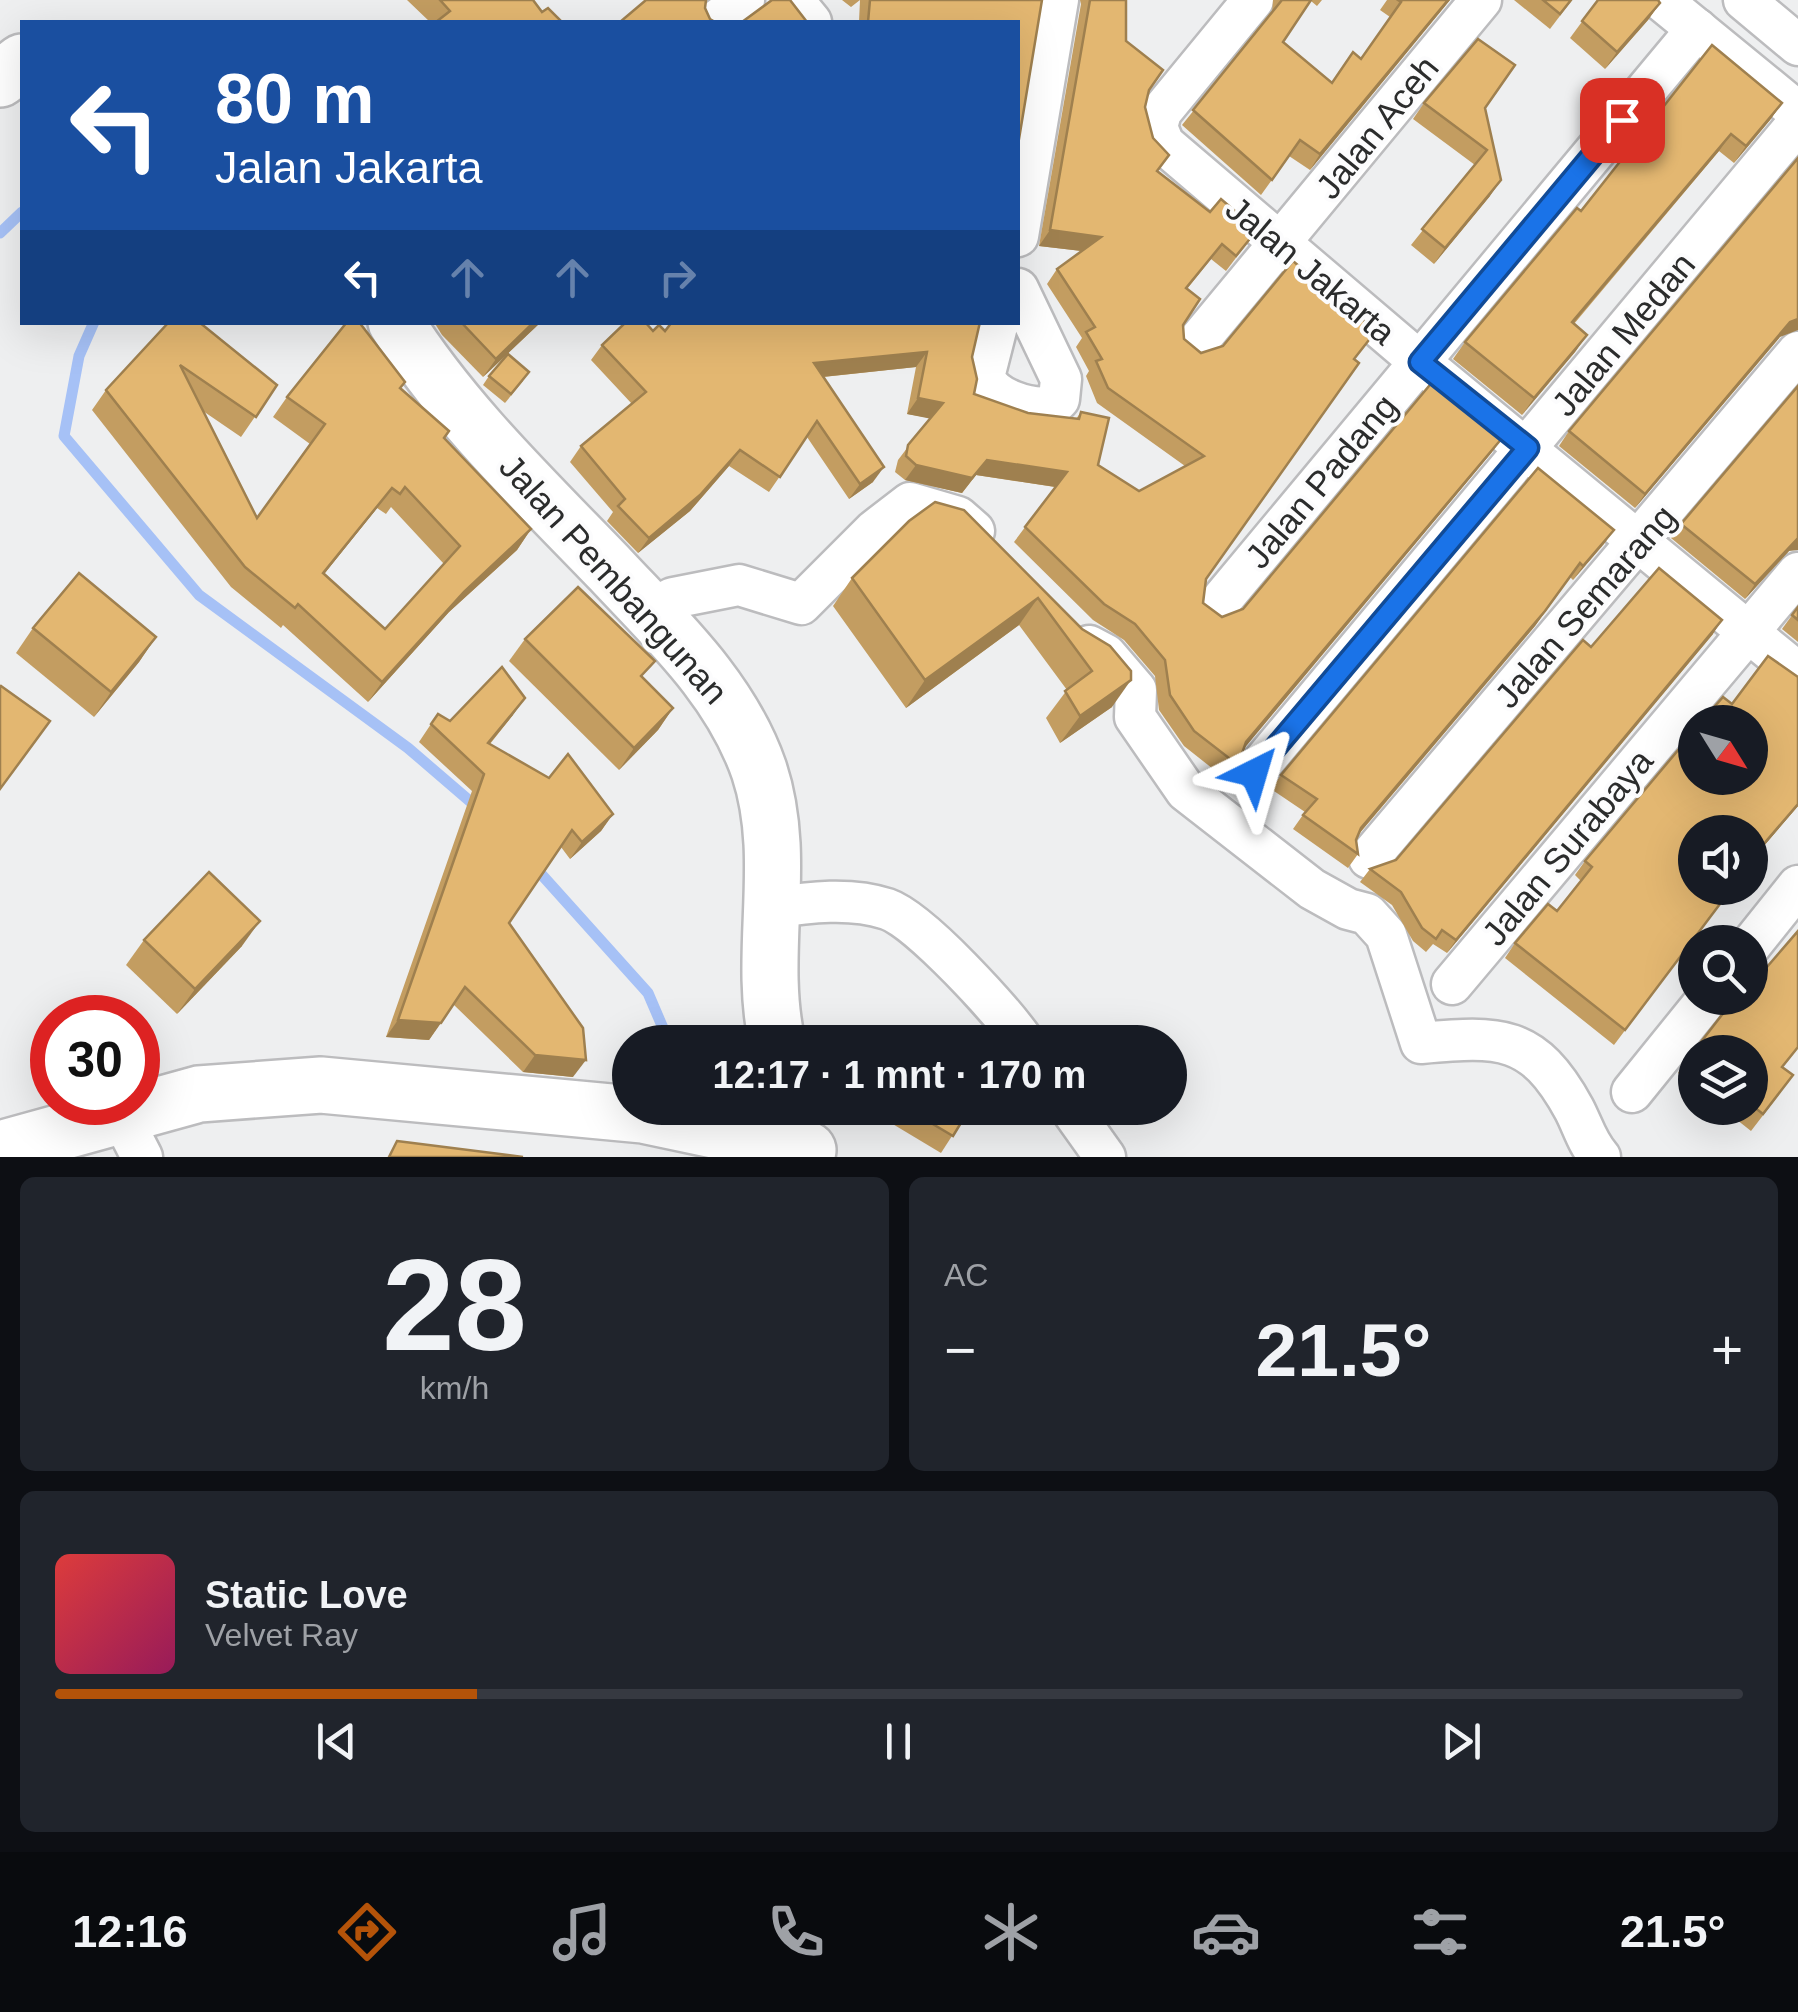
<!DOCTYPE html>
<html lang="id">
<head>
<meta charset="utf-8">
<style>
	body { margin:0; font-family:Arial,sans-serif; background:#20242c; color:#f1f3f6; height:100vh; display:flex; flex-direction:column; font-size:38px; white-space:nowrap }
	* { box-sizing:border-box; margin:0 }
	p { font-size:32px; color:#9ea1a6 }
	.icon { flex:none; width:55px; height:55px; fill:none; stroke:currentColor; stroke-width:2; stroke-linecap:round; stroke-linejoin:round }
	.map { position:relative; height:1157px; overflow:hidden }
	.drawer { display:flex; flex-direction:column; gap:20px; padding:20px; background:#0d0f14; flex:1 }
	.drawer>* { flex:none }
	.banner { position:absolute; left:20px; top:20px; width:1000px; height:305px; border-radius:0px; box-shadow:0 10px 40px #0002; background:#1a4fa0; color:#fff; overflow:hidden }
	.needle { width:65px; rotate:127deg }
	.fabs { position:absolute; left:1678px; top:705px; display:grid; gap:20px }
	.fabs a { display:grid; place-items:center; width:90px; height:90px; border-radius:50%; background:#171b24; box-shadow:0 10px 40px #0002; font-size:50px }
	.speed { position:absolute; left:30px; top:995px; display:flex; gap:20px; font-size:50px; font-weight:700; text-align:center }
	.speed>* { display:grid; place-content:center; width:130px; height:130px; border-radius:50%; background:#171b24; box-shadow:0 10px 40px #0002; line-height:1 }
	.speed .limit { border:15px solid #d22; background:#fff; color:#111 }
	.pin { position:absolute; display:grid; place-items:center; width:85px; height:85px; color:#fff; margin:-42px; border-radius:20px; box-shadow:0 5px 15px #0006 }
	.me { position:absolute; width:110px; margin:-55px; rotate:40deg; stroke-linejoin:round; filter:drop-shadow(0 0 8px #0008) }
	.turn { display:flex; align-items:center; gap:35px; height:210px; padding:0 30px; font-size:45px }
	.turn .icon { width:130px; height:130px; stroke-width:2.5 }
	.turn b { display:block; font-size:70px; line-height:85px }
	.lanes { display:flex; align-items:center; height:95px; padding:0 30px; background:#0003; justify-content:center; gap:50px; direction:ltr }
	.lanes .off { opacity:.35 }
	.big { font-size:75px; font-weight:600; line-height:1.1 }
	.drawer .widget { flex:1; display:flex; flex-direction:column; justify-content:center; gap:15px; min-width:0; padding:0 35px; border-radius:15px; background:#20242c }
	.drawer .dial { align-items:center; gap:0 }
	.dial b { font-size:130px; line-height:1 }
	.song { display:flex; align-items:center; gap:30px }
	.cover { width:120px; height:120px; border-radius:15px; background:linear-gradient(135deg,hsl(0 70% 55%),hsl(330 70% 35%)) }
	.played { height:10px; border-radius:5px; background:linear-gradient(90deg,#b45309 25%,#363941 25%) }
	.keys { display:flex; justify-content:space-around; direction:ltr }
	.heat { display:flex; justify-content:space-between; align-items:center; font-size:55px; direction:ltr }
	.drawer .tiles { flex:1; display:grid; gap:20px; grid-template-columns:1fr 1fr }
	.widget:last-child { grid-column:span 2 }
	.trip { position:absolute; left:612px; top:1025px; width:575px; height:100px; border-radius:50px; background:#171b24; box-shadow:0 10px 40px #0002; font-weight:600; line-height:100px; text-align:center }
	.dock { display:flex; height:160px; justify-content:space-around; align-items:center; background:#090b0e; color:#9ea1a6 }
	.dock .icon { width:70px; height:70px }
	.dock .current { color:#b45309 }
	.dock b { font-size:45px; color:#f1f3f6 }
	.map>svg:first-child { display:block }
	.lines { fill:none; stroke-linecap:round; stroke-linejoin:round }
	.stream { stroke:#a6c1f6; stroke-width:11 }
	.street-casing { stroke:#bcbcbe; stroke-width:45 }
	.secondary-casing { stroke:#bcbcbe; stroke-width:60 }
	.street { stroke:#fff; stroke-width:40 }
	.secondary { stroke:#fff; stroke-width:55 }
	.wall { fill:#c39d61; fill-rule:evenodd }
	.shaded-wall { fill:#9f804f }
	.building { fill:#e3b771; stroke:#9f804f; stroke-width:2.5; fill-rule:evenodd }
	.route-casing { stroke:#114b97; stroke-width:25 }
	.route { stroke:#1a73e8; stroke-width:18 }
	.labels { text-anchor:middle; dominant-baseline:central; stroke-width:8; stroke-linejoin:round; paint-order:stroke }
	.street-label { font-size:35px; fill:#2b2c2c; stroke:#fcfcfd }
</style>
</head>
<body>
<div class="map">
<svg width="1798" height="1157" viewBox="0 0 1798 1157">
	<rect width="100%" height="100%" fill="#eeeff0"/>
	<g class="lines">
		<g class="stream">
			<polyline points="0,233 22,212"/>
			<polyline points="94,322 79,356 64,436 199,595 408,748 479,809"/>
			<polyline points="533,865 648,993 669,1042"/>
		</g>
		<g class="street-casing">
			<g id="street">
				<polyline points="793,0 811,22"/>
				<polyline points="1253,0 1161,112 1157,127 1164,144 1420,362 1798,673"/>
				<polyline points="1661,0 1798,112"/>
				<polyline points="1744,0 1798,45"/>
				<polyline points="715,22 744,0"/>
				<polyline points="1018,236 1058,0"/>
				<path d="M998,322L984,377C993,399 1029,410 1051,407L1059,399L1061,379L1018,289"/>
				<polyline points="1195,345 1481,0"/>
				<polyline points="1214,609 1697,29"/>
				<polyline points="649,610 673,598 739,585 801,604 875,530 910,503 958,517 974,531"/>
				<path d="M1089,646L1106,655L1136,690L1135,717L1186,791L1312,889L1348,909L1367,914L1386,935L1421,1043C1500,1036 1533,1034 1574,1109C1583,1126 1587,1143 1600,1157"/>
				<polyline points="1254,773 1798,123"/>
				<polyline points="1369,858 1798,352"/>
				<path d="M772,908C809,902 851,897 887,909C921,921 1002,1011 1024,1042"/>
				<polyline points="1750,946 1798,886"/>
				<polyline points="1452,984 1798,573"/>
				<polyline points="1632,1092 1708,998"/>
				<polyline points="1070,1108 1105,1157"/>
				<polyline points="120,1114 142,1157"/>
			</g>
		</g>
		<g class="secondary-casing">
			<g id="secondary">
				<polyline points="0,79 22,62"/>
				<path d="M396,322C453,413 537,493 611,570C668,631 731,689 759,770C789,860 757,952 777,1042"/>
				<polyline points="0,1149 199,1094 321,1085 643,1115 808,1150"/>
			</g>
		</g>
		<use href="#street" class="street"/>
		<use href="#secondary" class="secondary"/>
	</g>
	<g class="wall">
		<polygon points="407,0 533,0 542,12 562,22 430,22"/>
		<polygon points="842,0 1042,0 1018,22 859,22 860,0 851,7"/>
		<polygon points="1080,0 1126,0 1126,41 1149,90 1145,107 1157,171 1210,212 1257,230 1226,271 1211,259 1187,289 1183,325 1184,339 1201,353 1355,360 1206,580 1203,603 1222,617 1243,609 1492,452 1245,747 1238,765 1227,780 1184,746 1159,710 1155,676 1124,640 1093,620 1014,542 1055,487 976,475 962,493 905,480 895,472 898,460 930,418 907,414 916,367 823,377 873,482 849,499 807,437 769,492 729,466 690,511 638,553 607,521 613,512 570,462 581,446 632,404 591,360 602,345 653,331 665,331 672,322 972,357 974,394 1028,413 1076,419 1081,412 1098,465 1139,491 1185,466 1097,403 1086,376 1089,371 1076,347 1082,338 1047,284 1057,269 1082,251 1039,246 1081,4"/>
		<polygon points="1273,0 1322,0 1317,6 1311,1 1283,42 1332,82 1361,59 1390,17 1380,10 1387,0 1450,0 1310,170 1289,156 1261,195 1182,125 1272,13"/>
		<polygon points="1514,0 1572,0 1550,29"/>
		<polygon points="1598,0 1660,3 1648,20 1605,69 1570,38"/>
		<polygon points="1424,103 1485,108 1490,196 1434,264 1411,245 1475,165 1413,119"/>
		<polygon points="1782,103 1770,120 1734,163 1719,151 1574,324 1587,335 1575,352 1522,415 1453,359 1465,342 1581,211"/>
		<path d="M169,322L277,385L241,437L203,411L257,518L310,444L273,417L287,397L401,389L445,438L531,529L517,550L449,612L368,702L283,625L281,628L231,587L92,410L106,390ZM391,507L444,564L385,629L324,574L377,508L386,514Z"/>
		<polygon points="434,322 541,322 483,377 442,335"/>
		<polygon points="1780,337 1635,508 1559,446 1569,431"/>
		<polygon points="489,376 523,381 505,403 483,385"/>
		<polygon points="935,502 1082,629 1112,707 1060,743 1046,718 1067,690 1019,625 906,708 833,606 852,578"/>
		<polygon points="1681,524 1789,551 1745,599 1671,538"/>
		<polygon points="1614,530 1573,580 1570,577 1535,626 1359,834 1356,840 1358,854 1348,868 1293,829 1305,812 1271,789 1281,775"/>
		<polygon points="1798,607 1798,642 1782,629"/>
		<polygon points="33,628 156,637 139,662 94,717 16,653"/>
		<polygon points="1713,634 1447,953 1433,944 1426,952 1413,941 1392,905 1360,882 1370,869 1396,860 1591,647"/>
		<polygon points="525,639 643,678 673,708 658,730 619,770 509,661"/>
		<polygon points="1798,677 1798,806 1750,862 1750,832 1695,832 1732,888 1614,1045 1505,958 1515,943 1557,911 1581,881 1575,875 1585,861 1732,704"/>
		<polygon points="513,715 490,744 613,814 601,831 570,859 561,847 509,923 573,1077 523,1072 453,1004 429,1040 386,1037 472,791 419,742 431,724 450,721"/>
		<polygon points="144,940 242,946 177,1014 126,965"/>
		<polygon points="1754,982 1783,1068 1781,1092 1751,1131 1722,1108 1750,1108 1750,1052 1695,1052 1695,1086 1678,1073 1690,1056"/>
		<polygon points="873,1108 970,1108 941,1153 871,1111"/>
	</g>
	<g class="shaded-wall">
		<polygon points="1448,0 1450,0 1310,170 1320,154"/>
		<polygon points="1660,3 1648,20 1605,69 1617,52"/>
		<polygon points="1782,103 1770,120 1734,163 1746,146"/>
		<polygon points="1731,134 1719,151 1560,339 1572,322"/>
		<polygon points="1501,180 1490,196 1434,264 1445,248"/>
		<polygon points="1050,230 1101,237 1090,252 1039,246"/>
		<polygon points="1798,319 1798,330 1780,337 1635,508 1645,494 1790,322"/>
		<polygon points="534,322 541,322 483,377 496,359"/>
		<polygon points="1587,335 1575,352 1522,415 1534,398"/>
		<polygon points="927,352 916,367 803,379 814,363"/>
		<polygon points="918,398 943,403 932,419 907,414"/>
		<polygon points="1503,437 1492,452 1236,758 1246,742"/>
		<polygon points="740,450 729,466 690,511 638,553 649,538"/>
		<polygon points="987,460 1067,472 1056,487 976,475 962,493 905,480 916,465"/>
		<polygon points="884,467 873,482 849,499 860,484"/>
		<polygon points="392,488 377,508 309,593 323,573"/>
		<polygon points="531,529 517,550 449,612 368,702 382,682 464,592"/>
		<polygon points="1614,530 1604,544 1573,580 1583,566"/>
		<polygon points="1798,538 1798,550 1789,551 1745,599 1755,584"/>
		<polygon points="1580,563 1535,626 1351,843 1361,828"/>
		<polygon points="1038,598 1019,625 906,708 925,680"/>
		<polygon points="1722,620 1713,634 1447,953 1456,940"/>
		<polygon points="156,637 139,662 94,717 111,692"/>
		<polygon points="1131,680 1112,707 1060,743 1080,716"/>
		<polygon points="525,698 513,715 476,760 488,743"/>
		<polygon points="673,708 658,730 619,770 634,748"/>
		<polygon points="1798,804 1798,806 1750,862 1750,860"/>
		<polygon points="613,814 601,831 570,859 582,842"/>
		<polygon points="260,921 242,946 177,1014 195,989"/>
		<polygon points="398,1020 441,1023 429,1040 386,1037"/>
		<polygon points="535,1055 586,1060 573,1077 523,1072"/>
	</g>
	<g class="building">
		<polygon points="440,0 533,0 542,12 548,8 562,22 436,22 450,11"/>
		<polygon points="646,0 706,0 705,8 710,19 715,22 620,22"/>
		<polygon points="772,0 790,0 807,22 742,22"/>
		<polygon points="870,0 1042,0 1018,145 1018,22 868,22"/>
		<polygon points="1090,0 1126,0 1126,41 1163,70 1149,90 1145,107 1153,138 1169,155 1157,171 1210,212 1221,199 1257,230 1236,256 1222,244 1186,288 1200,299 1183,325 1184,339 1201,353 1223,346 1293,261 1376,331 1354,359 1359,363 1206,579 1203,603 1222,617 1243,609 1434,380 1503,437 1246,742 1238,765 1194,731 1170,695 1165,660 1135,624 1104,604 1025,527 1067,472 987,460 972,478 916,465 906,456 908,445 943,403 918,398 927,352 814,363 884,467 860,484 817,421 780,477 740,450 700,495 649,538 618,506 625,499 581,446 646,392 602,345 626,322 645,322 653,331 659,325 665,331 672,322 980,322 972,357 977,379 974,394 1028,413 1079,419 1081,412 1109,418 1098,465 1139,491 1204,456 1108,388 1096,361 1102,359 1086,332 1095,327 1057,269 1101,237 1050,230"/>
		<polygon points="1282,0 1311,0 1283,42 1332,83 1353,52 1361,59 1401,2 1398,0 1448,0 1320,154 1300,140 1272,180 1193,110"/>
		<polygon points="1543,0 1571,0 1560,14"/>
		<polygon points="1598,0 1658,0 1660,3 1617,52 1582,21"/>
		<polygon points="1478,39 1515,65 1485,108 1501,180 1445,248 1422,229 1487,150 1424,103"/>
		<polygon points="1712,45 1782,103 1746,146 1731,134 1572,322 1587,335 1534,398 1465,342 1577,208 1581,211"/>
		<polygon points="1798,158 1798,319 1790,322 1645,494 1569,431"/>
		<path d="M169,322H199L277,385L256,417L180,365L257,518L325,424L287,397L347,322H359L405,382L400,388L449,431L444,438L531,529L464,592L382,682L298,604L295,608L245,567L106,390ZM405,487L460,546L385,629L323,573L392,488L400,494Z"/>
		<polygon points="461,322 534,322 496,359"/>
		<polygon points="508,354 529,372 511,394 489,376"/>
		<polygon points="1798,386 1798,538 1755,584 1681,524"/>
		<polygon points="1538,468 1614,530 1583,566 1580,563 1545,611 1361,828 1356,840 1358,854 1303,815 1317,799 1281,775"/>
		<polygon points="935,502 964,510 1082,629 1110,646 1131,671 1131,680 1080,716 1065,691 1092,671 1038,598 925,680 852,578 909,521"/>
		<polygon points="1659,568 1722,620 1456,940 1442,930 1436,939 1422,928 1401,892 1370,869 1396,860 1583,640 1591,647"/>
		<polygon points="79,573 156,637 111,692 33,628"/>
		<polygon points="578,587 655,661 641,676 673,708 634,748 525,639"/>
		<polygon points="1798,607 1798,620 1792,615"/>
		<polygon points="1768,656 1798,677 1798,804 1750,860 1750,832 1695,832 1695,888 1732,888 1625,1030 1515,943 1548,904 1557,911 1592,867 1585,861 1695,730 1695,778 1750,778 1750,722 1701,722 1723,697 1732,704"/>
		<polygon points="502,667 525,698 488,743 549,778 568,754 613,814 582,842 572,830 509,923 583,1028 586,1060 535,1055 465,987 441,1023 398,1020 484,774 431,724 438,714 450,721"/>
		<polygon points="1,686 50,721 0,789 0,687"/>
		<polygon points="209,872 260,921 195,989 144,940"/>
		<polygon points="1798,931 1798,1047 1782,1067 1793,1075 1763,1114 1750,1104 1750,1052 1695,1052 1695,1060 1690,1056 1735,998 1750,998 1750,978 1754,982"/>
		<polygon points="906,1108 970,1108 953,1136"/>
		<polygon points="397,1141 523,1157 389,1157"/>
	</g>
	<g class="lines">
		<g class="route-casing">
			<polyline id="route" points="1254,773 1528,448 1420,362 1622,120"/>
		</g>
		<use href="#route" class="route"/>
	</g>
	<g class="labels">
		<g class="street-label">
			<text transform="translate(1377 127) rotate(-51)">Jalan Aceh</text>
			<text transform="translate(1311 270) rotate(40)">Jalan Jakarta</text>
			<text transform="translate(1623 334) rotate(-50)">Jalan Medan</text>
			<text transform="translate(1321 481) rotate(-50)">Jalan Padang</text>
			<text transform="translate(614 579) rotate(48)">Jalan Pembangunan</text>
			<text transform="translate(1585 606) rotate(-49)">Jalan Semarang</text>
			<text transform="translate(1567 847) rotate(-50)">Jalan Surabaya</text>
		</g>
	</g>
</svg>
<div class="fabs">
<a><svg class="needle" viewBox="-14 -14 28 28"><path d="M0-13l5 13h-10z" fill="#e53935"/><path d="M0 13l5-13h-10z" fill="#9ea1a6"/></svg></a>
<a><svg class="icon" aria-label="sound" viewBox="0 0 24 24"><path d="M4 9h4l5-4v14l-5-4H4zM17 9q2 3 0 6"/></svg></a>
<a><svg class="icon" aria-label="search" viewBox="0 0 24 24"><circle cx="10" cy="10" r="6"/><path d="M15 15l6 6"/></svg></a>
<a><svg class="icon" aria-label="layers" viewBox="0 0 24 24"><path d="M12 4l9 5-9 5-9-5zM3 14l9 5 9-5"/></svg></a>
</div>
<div class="speed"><div class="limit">30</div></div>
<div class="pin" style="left:1622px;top:120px;background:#d93025"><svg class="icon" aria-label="arrive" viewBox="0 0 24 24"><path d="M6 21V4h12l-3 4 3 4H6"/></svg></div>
<svg class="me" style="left:1254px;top:773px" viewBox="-20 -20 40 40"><path d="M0-17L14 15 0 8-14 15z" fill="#1a73e8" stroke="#fff" stroke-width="4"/></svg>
<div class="trip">12:17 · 1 mnt · 170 m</div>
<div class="banner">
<div class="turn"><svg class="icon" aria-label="left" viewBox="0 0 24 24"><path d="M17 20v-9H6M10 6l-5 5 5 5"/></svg><div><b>80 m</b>Jalan Jakarta</div></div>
<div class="lanes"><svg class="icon" aria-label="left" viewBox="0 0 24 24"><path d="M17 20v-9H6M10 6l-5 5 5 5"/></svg><svg class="icon off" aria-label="ahead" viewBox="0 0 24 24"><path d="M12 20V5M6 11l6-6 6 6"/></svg><svg class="icon off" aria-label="ahead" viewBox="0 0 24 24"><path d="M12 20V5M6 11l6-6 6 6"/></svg><svg class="icon off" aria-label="right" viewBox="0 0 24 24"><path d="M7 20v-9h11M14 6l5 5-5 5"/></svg></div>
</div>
</div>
<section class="drawer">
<div class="tiles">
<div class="widget dial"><b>28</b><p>km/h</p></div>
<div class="widget"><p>AC</p>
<div class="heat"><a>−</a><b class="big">21.5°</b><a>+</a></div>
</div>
<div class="widget">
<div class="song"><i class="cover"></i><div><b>Static Love</b><p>Velvet Ray</p></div></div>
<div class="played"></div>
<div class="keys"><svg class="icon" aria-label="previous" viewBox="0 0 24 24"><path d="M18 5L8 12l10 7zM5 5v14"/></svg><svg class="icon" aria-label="pause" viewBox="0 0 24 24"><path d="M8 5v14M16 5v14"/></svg><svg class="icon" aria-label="next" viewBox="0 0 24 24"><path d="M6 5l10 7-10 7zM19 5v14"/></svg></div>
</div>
</div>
</section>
<nav class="dock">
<b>12:16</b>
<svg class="icon current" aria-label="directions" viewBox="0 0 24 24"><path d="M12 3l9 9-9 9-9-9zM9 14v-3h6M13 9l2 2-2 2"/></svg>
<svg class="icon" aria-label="music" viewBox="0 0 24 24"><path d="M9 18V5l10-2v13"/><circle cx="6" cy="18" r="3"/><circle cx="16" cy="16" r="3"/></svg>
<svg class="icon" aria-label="phone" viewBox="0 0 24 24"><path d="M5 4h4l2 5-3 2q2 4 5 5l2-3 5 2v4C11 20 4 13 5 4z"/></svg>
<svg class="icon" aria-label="climate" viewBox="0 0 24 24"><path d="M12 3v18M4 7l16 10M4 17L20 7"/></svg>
<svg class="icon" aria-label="car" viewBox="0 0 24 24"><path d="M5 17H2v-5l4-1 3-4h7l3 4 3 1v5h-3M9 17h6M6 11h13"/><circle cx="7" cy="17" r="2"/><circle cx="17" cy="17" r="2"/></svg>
<svg class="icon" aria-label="filters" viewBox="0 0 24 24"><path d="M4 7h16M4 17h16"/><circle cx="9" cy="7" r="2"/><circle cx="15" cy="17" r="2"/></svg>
<b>21.5°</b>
</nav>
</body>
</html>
